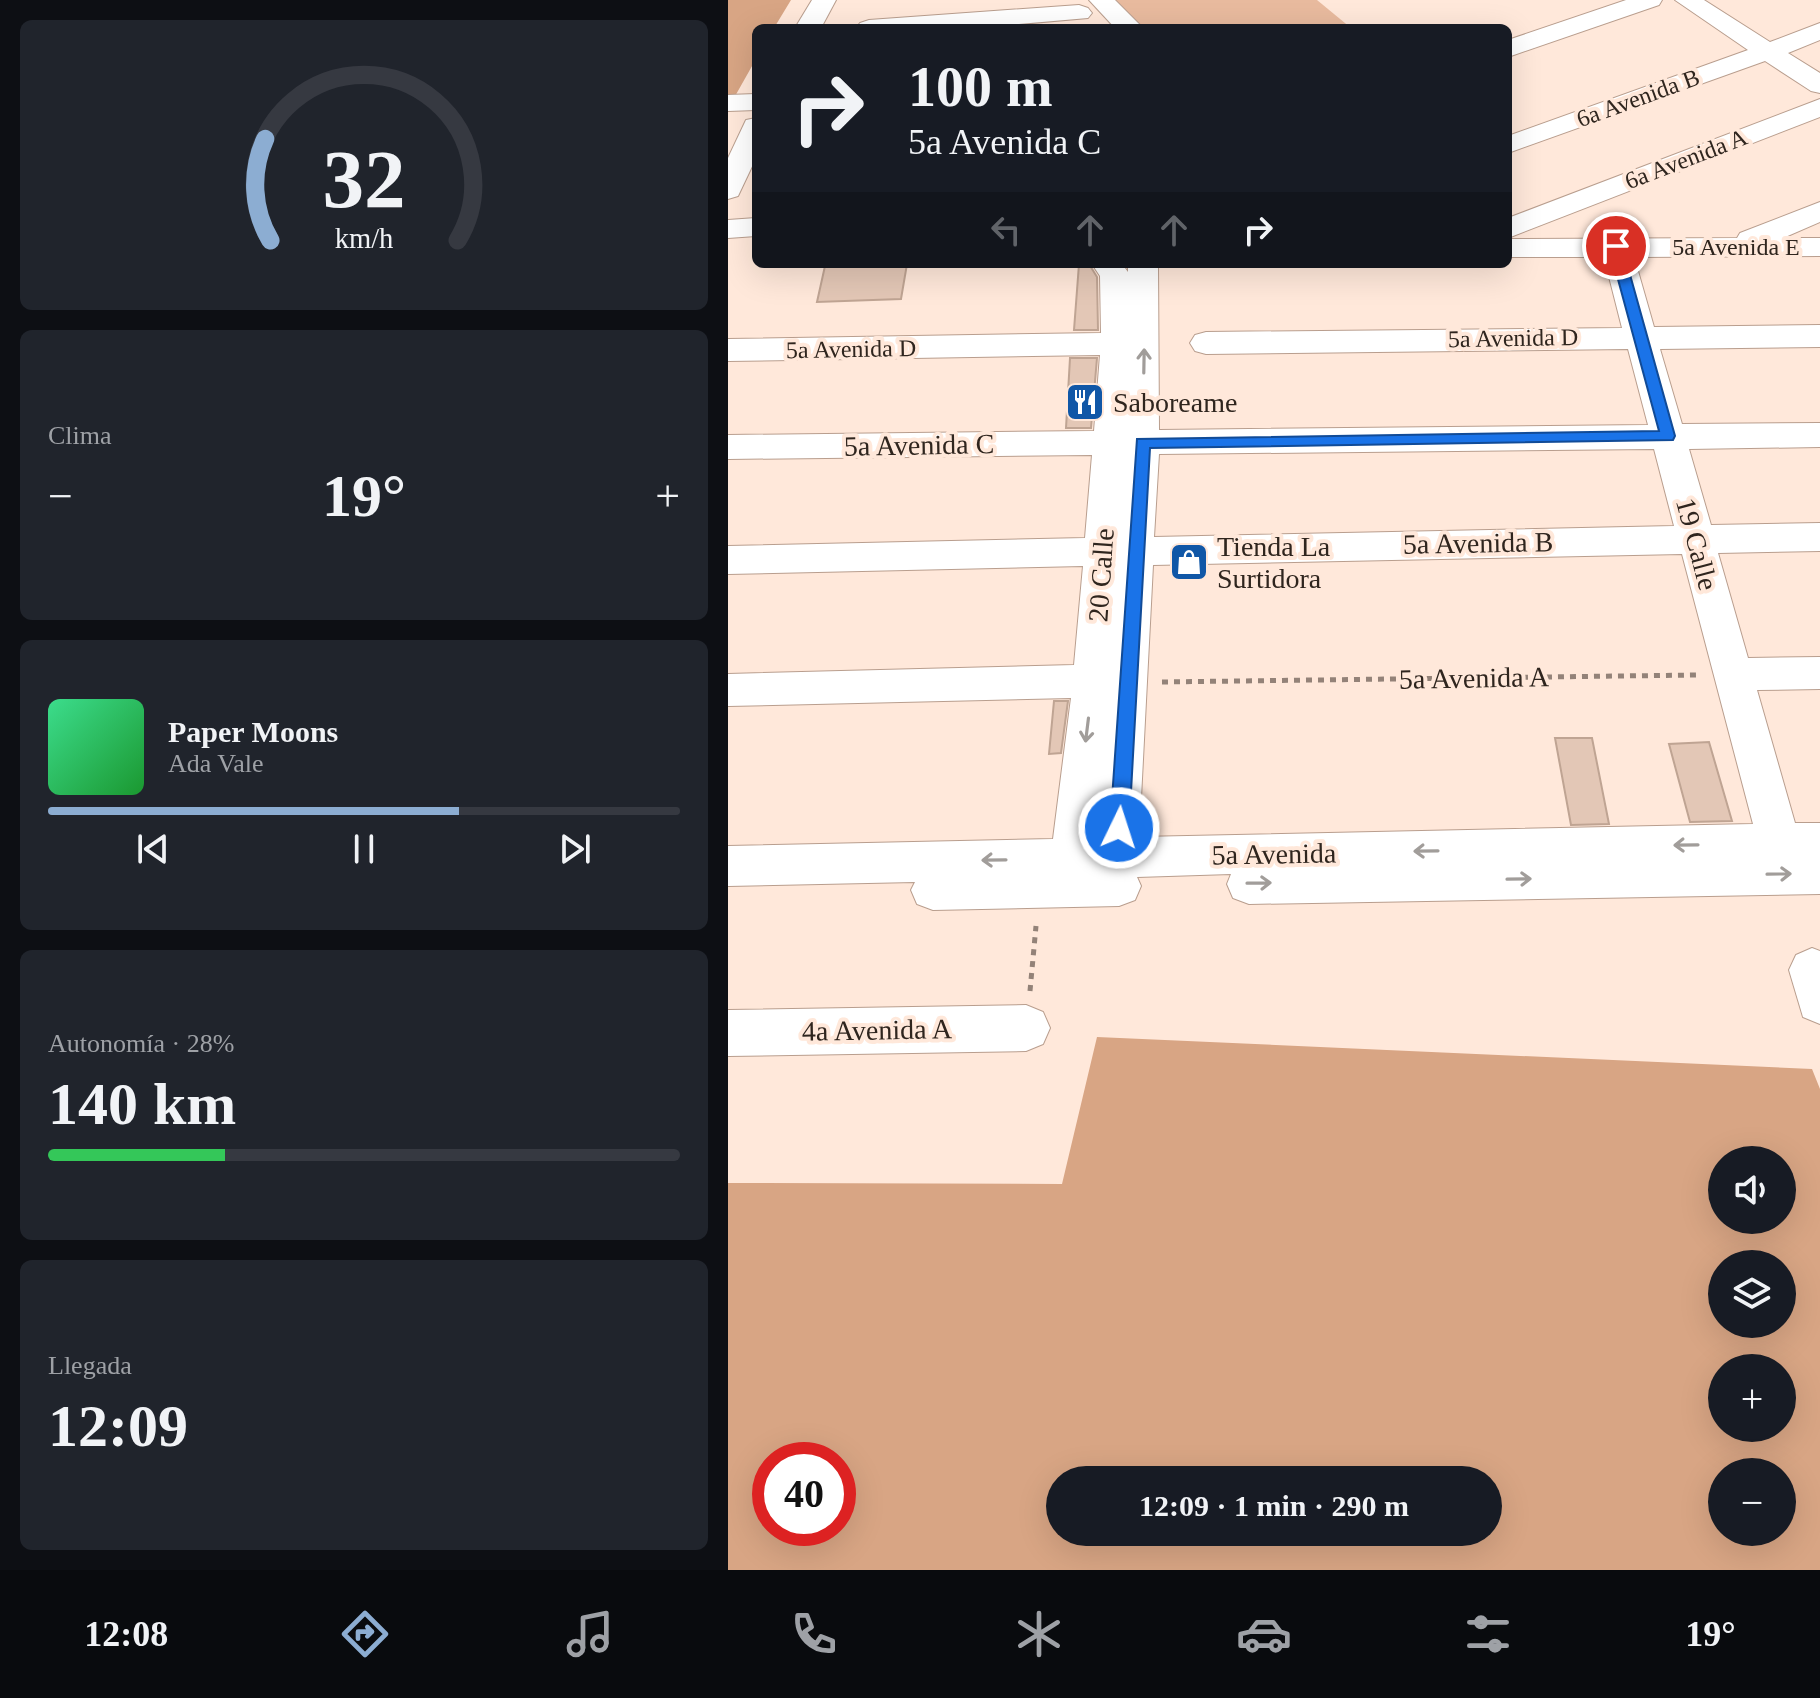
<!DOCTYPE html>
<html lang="es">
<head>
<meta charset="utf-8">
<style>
	body { margin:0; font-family:Georgia,serif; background:#20242c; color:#f1f3f6; height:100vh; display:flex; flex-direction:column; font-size:30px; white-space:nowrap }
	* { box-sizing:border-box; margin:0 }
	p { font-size:26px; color:#9ea1a6 }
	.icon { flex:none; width:44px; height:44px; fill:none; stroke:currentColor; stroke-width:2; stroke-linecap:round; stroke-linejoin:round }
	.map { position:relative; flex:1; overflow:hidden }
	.sheet { display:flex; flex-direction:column; gap:20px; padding:20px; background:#0d0f14; width:728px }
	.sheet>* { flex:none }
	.guide { position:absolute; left:24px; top:24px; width:760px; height:244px; border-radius:12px; box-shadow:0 8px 32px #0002; background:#171b24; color:#f1f3f6; overflow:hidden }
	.fabs { position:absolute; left:980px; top:1146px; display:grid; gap:16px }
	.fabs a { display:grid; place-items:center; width:88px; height:88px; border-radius:50%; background:#171b24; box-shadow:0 8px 32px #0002; font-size:40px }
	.speed { position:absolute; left:24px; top:1442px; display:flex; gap:16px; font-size:40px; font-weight:700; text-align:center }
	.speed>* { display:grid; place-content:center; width:104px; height:104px; border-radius:50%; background:#171b24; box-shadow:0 8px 32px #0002; line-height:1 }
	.speed .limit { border:12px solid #d22; background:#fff; color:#111 }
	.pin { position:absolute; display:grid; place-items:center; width:68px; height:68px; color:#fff; margin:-34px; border:4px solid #fff; border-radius:50%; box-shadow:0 2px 8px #0007 }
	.me { position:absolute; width:88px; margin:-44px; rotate:4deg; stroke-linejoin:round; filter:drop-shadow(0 0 6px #0008) }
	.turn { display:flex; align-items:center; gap:28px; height:168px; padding:0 24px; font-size:36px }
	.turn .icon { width:104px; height:104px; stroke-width:2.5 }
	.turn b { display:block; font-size:56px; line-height:68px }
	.lanes { display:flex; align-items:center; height:76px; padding:0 24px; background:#0003; justify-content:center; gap:40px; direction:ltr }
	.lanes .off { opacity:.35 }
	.big { font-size:60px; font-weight:700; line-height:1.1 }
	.sheet .tile { flex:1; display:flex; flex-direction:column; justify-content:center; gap:12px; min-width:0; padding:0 28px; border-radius:12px; background:#20242c }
	.sheet .dial { align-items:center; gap:0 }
	.dial svg { height:208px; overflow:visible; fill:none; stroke:#363941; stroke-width:7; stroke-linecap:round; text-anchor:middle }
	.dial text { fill:#f1f3f6; stroke:none }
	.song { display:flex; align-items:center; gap:24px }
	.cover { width:96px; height:96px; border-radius:12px; background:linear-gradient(135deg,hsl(150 70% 55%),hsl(130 70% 35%)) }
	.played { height:8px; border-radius:4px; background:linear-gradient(90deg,#8cadd2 65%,#363941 65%) }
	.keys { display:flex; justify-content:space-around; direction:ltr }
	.heat { display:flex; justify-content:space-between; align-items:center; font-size:44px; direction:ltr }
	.charge { height:12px; border-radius:6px; background:linear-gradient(90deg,#34c759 28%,#363941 0) }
	.trip { position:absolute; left:318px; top:1466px; width:456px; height:80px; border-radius:40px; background:#171b24; box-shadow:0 8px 32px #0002; font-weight:700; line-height:80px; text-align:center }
	.dock { display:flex; height:128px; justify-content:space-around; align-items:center; background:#090b0e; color:#9ea1a6 }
	.dock .icon { width:56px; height:56px }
	.dock .current { color:#8cadd2 }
	.dock b { font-size:36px; color:#f1f3f6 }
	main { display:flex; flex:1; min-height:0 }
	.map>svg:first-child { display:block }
	.green { fill:#e8ba9e }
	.forest { fill:#d8a584; fill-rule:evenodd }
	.building { fill:#e3c7b6; stroke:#bfa493; stroke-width:2 }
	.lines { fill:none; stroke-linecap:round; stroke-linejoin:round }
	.minor-casing { stroke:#b99e8e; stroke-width:2 }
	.path { stroke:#938278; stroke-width:5; stroke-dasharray:6 6; stroke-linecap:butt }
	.minor { fill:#fff; fill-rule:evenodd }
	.oneway { stroke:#a19d9a }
	.route { fill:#1a73e8; stroke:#114b97; stroke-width:2 }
	.labels { text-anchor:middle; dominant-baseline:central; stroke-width:8; stroke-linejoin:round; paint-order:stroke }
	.far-street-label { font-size:24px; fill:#2f251e; stroke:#ffe8da }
	.poi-label { font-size:28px; fill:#2f251e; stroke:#ffe8da; text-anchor:start }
	.street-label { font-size:28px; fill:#2f251e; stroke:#ffe8da }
</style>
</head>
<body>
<main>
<section class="sheet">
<div class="tile dial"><svg viewBox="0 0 100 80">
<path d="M14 69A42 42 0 1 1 86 69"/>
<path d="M14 69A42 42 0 0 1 12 30" stroke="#8cadd2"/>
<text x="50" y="56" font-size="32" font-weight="700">32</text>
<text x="50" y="72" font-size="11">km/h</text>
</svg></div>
<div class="tile"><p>Clima</p>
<div class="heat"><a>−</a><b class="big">19°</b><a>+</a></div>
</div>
<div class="tile">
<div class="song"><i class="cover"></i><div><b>Paper Moons</b><p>Ada Vale</p></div></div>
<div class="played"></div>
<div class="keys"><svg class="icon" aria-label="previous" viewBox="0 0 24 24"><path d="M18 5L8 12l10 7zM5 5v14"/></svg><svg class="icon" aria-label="pause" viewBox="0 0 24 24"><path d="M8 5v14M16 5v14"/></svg><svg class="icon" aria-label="next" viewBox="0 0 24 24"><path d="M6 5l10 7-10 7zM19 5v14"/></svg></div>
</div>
<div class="tile"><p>Autonomía · 28%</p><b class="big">140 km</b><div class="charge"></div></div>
<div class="tile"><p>Llegada</p><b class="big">12:09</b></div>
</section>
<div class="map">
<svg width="1092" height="1570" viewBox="0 0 1092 1570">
	<rect width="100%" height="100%" fill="#ffe8da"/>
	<polygon class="green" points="388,0 589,0 623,28 416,28"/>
	<g class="forest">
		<polygon points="0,0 63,0 46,28 28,28 28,59 6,98 0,98"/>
		<path d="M369,1037L1084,1069L1092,1089V1570H0V1183L334,1184ZM994,1160H1054V1220H994ZM994,1264H1054V1324H994ZM994,1368H1054V1428H994ZM42,1460H110V1528H42ZM994,1472H1054V1532H994ZM332,1480H760V1532H332Z"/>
	</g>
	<g class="building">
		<polygon points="146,264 179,264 173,299 89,302 97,266"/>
		<polygon points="351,264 361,264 369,277 370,330 346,330"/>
		<polygon points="342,358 369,358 363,428 338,428"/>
		<polygon points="326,701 340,701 333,753 321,754"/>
		<polygon points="827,738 864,738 881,824 843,825"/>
		<polygon points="981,742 1004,821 962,822 941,744"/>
	</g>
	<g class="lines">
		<g class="minor-casing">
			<g id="minor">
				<polygon points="84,0 108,0 93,28 67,28"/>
				<polygon points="361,0 387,0 415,28 387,28"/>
				<polygon points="898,0 934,0 931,5 780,57 780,40"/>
				<polygon points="947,0 976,0 1042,42 1092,23 1092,40 1060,53 1092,73 1092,93 1083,91 1037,61 780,153 780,136 1020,50"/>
				<polygon points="351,5 360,8 364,13 360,18 247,28 128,28 132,23 141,20"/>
				<polygon points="28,94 28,110 0,111 0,95"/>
				<polygon points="1092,99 1092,117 780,238 780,218"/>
				<polygon points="28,118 28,158 10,196 0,199 0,158 18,120"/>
				<path d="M1092,202V222L1055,238H1092V256L906,257L926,327L1092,325V347L932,349L954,424L1092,423V447L961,449L983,525L1092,523V551L990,553L1020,658L1092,657V689L1029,690L1067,823H1092V894L521,904L505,898L499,884L503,874L409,877L413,886L407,900L391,906L205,910L189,904L183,890L187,882L0,886V846L325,839L343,698L0,706V674L346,665L355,566L0,574V546L357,538L364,455L0,459V435L366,431L372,355L0,361V339L373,333L372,276L364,264H394L400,272V264H430L431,430L920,425L900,349L478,354L467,351L462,343L467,335L478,332L894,328L876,257H780V239L1009,238L1012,233ZM926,449L946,526L426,537L431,454ZM954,554L1025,824L411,837L425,565Z"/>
				<polygon points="28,218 28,236 0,238 0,220"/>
				<polygon points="1084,948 1092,951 1092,1024 1075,1017 1061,970 1068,955"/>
				<polygon points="298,1005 315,1012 322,1028 315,1044 298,1051 0,1056 0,1010"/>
			</g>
		</g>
		<g class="path">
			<polyline points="434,682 968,675"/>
			<polyline points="302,991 308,926"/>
		</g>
		<use href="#minor" class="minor"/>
	</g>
	<defs><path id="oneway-shaft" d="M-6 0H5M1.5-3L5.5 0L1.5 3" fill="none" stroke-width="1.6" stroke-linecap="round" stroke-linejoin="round" transform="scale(2)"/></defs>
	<g class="oneway">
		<use href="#oneway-shaft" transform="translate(416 361) rotate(-89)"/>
		<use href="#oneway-shaft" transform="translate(359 730) rotate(97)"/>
		<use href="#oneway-shaft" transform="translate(958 845) rotate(179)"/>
		<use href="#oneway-shaft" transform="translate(698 851) rotate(179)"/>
		<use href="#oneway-shaft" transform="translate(266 860) rotate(179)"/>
		<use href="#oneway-shaft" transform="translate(1051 874) rotate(-1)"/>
		<use href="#oneway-shaft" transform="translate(791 879) rotate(-1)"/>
		<use href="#oneway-shaft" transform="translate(531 883) rotate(-1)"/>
	</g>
	<polygon class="route" points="883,243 894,246 947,436 945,440 422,448 401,828 398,834 391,836 385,834 382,828 409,439 931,431 881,246"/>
	<defs>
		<g id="restaurant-square" transform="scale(2)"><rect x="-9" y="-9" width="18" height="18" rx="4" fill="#1057a7" stroke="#ffe8da"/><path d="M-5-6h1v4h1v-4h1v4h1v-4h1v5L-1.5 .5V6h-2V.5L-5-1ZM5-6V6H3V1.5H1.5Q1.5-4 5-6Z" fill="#fff"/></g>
		<g id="shop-square" transform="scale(2)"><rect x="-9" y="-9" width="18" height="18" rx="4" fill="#1057a7" stroke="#ffe8da"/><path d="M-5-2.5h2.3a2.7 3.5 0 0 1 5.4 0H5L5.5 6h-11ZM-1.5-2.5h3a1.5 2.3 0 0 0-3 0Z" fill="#fff"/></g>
	</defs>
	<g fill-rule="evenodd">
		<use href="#restaurant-square" x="357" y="402"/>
		<use href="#shop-square" x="461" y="562"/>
	</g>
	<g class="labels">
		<g class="far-street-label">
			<text transform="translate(910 98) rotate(-20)">6a Avenida B</text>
			<text transform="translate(958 159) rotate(-21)">6a Avenida A</text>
			<text x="1008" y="247">5a Avenida E</text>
			<text transform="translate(785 338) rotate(-1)">5a Avenida D</text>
			<text transform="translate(123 349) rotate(-1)">5a Avenida D</text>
		</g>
		<g class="poi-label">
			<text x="385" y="402">Saboreame</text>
			<text x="489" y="546">Tienda La<tspan x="489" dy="32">Surtidora</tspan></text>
		</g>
		<g class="street-label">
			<text transform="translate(191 445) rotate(-1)">5a Avenida C</text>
			<text transform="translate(750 543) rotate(-1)">5a Avenida B</text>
			<text transform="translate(969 544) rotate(75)">19 Calle</text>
			<text transform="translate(373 575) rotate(-86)">20 Calle</text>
			<text transform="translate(746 678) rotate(-1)">5a Avenida A</text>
			<text transform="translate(546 854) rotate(-1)">5a Avenida</text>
			<text transform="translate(149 1030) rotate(-1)">4a Avenida A</text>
		</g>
	</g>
</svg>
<div class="fabs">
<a><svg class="icon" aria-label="sound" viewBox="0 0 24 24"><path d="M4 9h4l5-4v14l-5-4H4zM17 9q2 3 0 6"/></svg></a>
<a><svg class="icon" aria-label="layers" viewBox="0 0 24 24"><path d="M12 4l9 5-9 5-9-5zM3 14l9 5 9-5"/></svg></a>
<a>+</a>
<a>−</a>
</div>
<div class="speed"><div class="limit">40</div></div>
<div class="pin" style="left:888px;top:246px;background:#d93025"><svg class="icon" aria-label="arrive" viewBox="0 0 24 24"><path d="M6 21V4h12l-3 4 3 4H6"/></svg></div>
<svg class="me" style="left:391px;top:828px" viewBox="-20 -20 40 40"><circle r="17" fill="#1a73e8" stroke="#fff" stroke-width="3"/><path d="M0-11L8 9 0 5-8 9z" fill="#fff"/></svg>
<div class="trip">12:09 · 1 min · 290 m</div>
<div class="guide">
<div class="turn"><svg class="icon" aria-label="right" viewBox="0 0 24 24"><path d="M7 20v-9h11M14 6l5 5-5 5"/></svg><div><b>100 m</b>5a Avenida C</div></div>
<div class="lanes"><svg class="icon off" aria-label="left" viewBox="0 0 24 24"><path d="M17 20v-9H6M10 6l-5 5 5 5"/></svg><svg class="icon off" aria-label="ahead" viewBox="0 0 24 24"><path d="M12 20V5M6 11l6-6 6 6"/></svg><svg class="icon off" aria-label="ahead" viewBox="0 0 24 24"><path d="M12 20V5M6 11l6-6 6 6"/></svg><svg class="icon" aria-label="right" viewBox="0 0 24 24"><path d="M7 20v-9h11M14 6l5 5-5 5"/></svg></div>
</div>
</div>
</main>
<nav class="dock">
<b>12:08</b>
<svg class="icon current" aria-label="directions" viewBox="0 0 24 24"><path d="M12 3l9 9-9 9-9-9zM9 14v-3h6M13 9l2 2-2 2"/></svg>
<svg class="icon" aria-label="music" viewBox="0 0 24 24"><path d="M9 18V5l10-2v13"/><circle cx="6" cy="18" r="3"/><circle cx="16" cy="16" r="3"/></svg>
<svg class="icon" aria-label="phone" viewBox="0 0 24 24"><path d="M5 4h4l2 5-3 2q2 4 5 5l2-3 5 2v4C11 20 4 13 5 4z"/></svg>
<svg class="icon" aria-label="climate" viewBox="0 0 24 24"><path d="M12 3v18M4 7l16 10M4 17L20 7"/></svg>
<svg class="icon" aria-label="car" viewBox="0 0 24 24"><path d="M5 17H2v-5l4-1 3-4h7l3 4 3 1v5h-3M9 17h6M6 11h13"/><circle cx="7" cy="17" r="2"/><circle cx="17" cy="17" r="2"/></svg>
<svg class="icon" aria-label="filters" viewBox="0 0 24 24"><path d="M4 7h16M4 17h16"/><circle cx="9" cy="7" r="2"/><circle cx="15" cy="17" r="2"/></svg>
<b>19°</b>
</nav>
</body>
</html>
